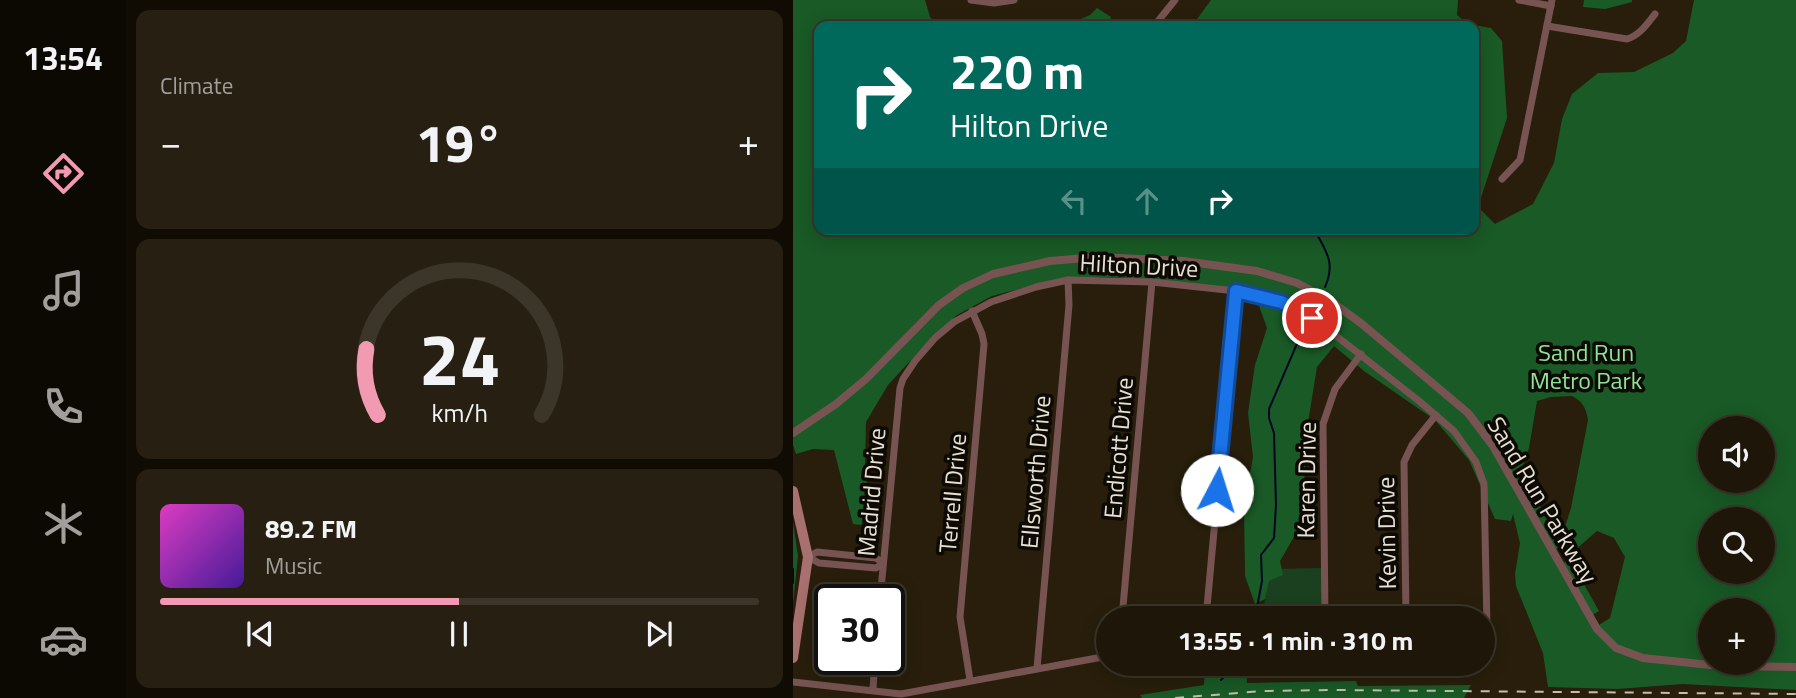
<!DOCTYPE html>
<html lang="en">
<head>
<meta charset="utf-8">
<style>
	body { margin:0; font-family:"Titillium Web",sans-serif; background:#261f12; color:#f1f3f6; height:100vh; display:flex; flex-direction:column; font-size:26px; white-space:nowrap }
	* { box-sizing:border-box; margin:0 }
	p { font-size:23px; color:#a19f9c }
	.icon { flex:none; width:38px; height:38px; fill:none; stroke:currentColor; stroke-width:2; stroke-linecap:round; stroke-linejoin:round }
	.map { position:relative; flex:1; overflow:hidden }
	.drawer { display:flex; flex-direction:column; gap:10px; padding:10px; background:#100c04; width:667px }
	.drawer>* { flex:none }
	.hud { position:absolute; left:21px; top:21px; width:665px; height:214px; border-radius:14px; box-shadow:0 4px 18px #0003,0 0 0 2px #3c3529; background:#00695c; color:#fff; overflow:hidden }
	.controls { position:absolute; left:905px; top:416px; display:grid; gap:14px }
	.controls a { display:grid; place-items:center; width:77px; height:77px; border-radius:50%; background:#1e1608; box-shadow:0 4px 18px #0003,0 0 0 2px #3c3529; font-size:35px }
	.speed { position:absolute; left:21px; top:584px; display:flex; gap:14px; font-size:35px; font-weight:700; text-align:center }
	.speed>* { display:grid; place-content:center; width:91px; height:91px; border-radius:50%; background:#1e1608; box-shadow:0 4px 18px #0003,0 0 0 2px #3c3529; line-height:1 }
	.speed .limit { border:4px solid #111; border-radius:10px; background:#fff; color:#111 }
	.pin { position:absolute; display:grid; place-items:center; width:60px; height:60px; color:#fff; margin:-30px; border:4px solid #fff; border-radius:50%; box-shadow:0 2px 7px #0007 }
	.me { position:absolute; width:77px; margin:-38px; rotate:5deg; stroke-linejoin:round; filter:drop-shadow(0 0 5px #0008) }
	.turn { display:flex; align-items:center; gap:24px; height:147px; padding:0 21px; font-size:32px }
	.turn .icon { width:91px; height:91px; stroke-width:2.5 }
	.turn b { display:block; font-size:49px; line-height:60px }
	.lanes { display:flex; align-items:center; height:66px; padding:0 21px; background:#0003; justify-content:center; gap:35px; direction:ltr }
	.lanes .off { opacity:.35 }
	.big { font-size:52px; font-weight:700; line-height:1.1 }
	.drawer .card { flex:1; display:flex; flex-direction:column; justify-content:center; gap:10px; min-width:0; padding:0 24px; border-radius:14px; background:#261f12 }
	.drawer .dial { align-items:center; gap:0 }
	.dial svg { height:182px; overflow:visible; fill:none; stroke:#3c3529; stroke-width:7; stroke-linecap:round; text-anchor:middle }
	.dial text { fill:#f1f3f6; stroke:none }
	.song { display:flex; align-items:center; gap:21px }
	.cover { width:84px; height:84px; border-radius:10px; background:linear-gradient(135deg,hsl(310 70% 55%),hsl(260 70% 35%)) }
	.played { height:7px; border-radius:4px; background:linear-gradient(90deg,#f19ab1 50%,#3c3529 50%) }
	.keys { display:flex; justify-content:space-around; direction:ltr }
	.heat { display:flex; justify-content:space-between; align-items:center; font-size:38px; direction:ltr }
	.trip { position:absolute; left:303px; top:606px; width:399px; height:70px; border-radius:35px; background:#1e1608; box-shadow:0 4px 18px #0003,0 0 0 2px #3c3529; font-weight:700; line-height:70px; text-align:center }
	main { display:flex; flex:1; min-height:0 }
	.tab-bar { display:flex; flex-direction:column; width:126px; justify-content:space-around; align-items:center; background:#0c0903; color:#a19f9c }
	.tab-bar .icon { width:49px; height:49px }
	.tab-bar .current { color:#f19ab1 }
	.tab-bar b { font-size:32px; color:#f1f3f6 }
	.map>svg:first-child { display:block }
	.green { fill:#1a401f }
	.forest { fill:#195a26; fill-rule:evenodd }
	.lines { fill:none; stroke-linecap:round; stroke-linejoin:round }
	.stream { stroke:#000722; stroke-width:2 }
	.minor { stroke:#775452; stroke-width:7 }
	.tertiary { stroke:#775452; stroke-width:8 }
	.secondary { stroke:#a8706e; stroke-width:10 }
	.rail { stroke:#c2bcae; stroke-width:2; stroke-dasharray:9 9; stroke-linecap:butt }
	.route-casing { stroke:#114b97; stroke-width:18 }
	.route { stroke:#1a73e8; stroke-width:12 }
	.labels { text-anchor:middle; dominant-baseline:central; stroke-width:7; stroke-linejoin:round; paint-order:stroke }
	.street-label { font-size:24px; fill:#e6e0d4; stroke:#0d0903 }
	.park-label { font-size:24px; fill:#8de397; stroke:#0d0903 }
</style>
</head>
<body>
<main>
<nav class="tab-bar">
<b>13:54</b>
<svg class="icon current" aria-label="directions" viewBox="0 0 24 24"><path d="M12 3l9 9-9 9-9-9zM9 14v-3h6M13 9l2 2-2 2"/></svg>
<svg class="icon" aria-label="music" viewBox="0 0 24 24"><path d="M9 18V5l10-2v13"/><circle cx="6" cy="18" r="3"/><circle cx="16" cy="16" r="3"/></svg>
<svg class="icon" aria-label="phone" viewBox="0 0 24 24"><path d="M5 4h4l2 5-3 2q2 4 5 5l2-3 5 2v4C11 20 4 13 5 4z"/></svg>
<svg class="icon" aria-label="climate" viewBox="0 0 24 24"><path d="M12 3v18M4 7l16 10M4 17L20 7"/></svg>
<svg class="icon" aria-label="car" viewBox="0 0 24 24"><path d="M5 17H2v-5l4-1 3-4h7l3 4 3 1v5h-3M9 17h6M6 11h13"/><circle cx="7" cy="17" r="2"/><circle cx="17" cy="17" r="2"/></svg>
</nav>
<section class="drawer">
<div class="card"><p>Climate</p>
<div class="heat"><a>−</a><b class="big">19°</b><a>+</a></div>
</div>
<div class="card dial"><svg viewBox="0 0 100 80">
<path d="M14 69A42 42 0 1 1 86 69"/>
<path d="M14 69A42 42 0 0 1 9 40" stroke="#f19ab1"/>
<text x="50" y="56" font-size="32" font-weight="700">24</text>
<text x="50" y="72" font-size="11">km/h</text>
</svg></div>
<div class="card">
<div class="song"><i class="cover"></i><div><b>89.2 FM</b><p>Music</p></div></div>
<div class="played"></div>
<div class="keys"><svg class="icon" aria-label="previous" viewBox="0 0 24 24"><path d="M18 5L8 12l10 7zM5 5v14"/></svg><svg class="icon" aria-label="pause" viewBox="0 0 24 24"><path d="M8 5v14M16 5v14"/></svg><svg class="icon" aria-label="next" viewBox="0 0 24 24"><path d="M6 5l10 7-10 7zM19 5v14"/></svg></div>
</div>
</section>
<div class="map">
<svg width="1004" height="698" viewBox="0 0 1004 698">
	<rect width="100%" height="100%" fill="#281e0b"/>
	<polygon class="green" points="531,568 532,618 470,618 475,569"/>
	<g class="forest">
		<path d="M0,0H132L137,17L145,26H26V229H681V26H399L418,0H665L664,15L675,24L698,28L709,41L714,118L685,207L702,224L740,204L761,163L769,119L779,94L805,73L841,72L880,53L893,41L901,0H1003V690L890,684L824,689L755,687L750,653L723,586L722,574L727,543L720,514L718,521L702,519L676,460L642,420L571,371L541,346L524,367L514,429L509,523L487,561L490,575L476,581L472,599L462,604L452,576L451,508L460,457L455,413L462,365L474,328L461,292L326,277H288L260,280L199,296L164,315L131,346L95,385L73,422L72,466L76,508L68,525L60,524L41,450L20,449L3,454L0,445ZM779,396C790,402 793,408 795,420L778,508L770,533L782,550L804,531L821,538L832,557L817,618L806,625L800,615L806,611L777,559L770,563L763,549L769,545L728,472L736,448L744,401L758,397ZM917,429H970V481H917ZM917,520H970V572H917ZM917,611H970V663H917Z"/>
		<polygon points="791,0 839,0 839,2 812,9 790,7"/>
		<polygon points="304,8 318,17 316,26 272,26 297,15"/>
		<polygon points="0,522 5,556 0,603"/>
		<polygon points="412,663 453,663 454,683 563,681 565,686 678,685 671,698 349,698 347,695 411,685"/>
	</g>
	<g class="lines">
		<g class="stream">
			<path d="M521,229C533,251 543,263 532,287"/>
			<polyline points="0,569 0,583"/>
			<polyline points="462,618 469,581 468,555 481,538 483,505 481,433 476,418 476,409 509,332"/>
			<polyline points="428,680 443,663"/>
		</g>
		<g class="minor">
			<polyline points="178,0 201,3 221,0"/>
			<polyline points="726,0 758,6"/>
			<polyline points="361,26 382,0"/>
			<path d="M754,26L834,39C847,35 854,24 862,14"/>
			<polyline points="709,179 727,160 759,0"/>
			<polyline points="15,557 24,552 83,558 90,563"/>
			<polyline points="15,557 26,563 83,568 90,563"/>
			<polyline points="87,600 107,388 110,379 122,361 142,338 161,322 198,302 243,287 275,280 359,282 443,291 488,302 528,324 626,401 661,431 683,462 691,484 694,627 690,635"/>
			<polyline points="329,618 359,282"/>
			<polyline points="413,618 443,291"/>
			<polyline points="532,618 530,424 542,389 568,354"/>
			<polyline points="613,618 611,462 619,445 643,415"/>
			<polyline points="244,668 276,305 275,280"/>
			<polyline points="177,680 167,617 191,344 189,334 179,311"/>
			<polyline points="0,682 108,694 315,656"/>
			<polyline points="80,689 82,660"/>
		</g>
		<polyline class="tertiary" points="0,433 43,404 73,379 146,305 170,288 200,274 257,261 303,257 390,261 464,271 504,283 535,299 569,324 675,413 700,446 804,629 823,648 850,658 927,666 1004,667"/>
		<polyline class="secondary" points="0,491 15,557 0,658"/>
		<polyline class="rail" points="382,698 470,691 543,690 1004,694"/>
	</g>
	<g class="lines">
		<g class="route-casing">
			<polyline id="route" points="424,490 443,291 488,302 519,318"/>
		</g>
		<use href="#route" class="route"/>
	</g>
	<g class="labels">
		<g class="street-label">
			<text transform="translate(346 265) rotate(3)">Hilton Drive</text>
			<text transform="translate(325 448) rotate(-85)">Endicott Drive</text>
			<text transform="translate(242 472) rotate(-85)">Ellsworth Drive</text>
			<text transform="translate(513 480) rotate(-89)">Karen Drive</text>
			<text transform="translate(78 492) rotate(-85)">Madrid Drive</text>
			<text transform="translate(159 493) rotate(-85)">Terrell Drive</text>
			<text transform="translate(750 500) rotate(59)">Sand Run Parkway</text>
			<text transform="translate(593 533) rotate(-91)">Kevin Drive</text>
		</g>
		<g class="park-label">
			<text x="793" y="352">Sand Run<tspan x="793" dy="28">Metro Park</tspan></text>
		</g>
	</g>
</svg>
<div class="controls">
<a><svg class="icon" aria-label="sound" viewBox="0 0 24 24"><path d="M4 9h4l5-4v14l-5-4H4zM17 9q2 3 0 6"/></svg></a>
<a><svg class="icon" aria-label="search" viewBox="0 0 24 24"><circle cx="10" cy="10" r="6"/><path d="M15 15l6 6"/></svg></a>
<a>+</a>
</div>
<div class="speed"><div class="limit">30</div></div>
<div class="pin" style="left:519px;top:318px;background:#d93025"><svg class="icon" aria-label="arrive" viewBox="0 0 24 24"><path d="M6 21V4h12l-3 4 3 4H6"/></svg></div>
<svg class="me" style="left:424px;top:490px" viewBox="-20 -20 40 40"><circle r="19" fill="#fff"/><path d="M0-13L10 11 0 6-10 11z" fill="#1a73e8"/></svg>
<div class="trip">13:55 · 1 min · 310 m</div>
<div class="hud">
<div class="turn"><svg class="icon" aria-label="right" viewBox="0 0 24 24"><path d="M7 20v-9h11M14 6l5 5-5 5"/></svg><div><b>220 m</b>Hilton Drive</div></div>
<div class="lanes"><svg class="icon off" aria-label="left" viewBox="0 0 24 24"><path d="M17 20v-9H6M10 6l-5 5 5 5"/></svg><svg class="icon off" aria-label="ahead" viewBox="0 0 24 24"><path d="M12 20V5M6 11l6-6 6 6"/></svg><svg class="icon" aria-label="right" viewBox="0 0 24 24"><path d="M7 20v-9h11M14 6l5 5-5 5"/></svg></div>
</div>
</div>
</main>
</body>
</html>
